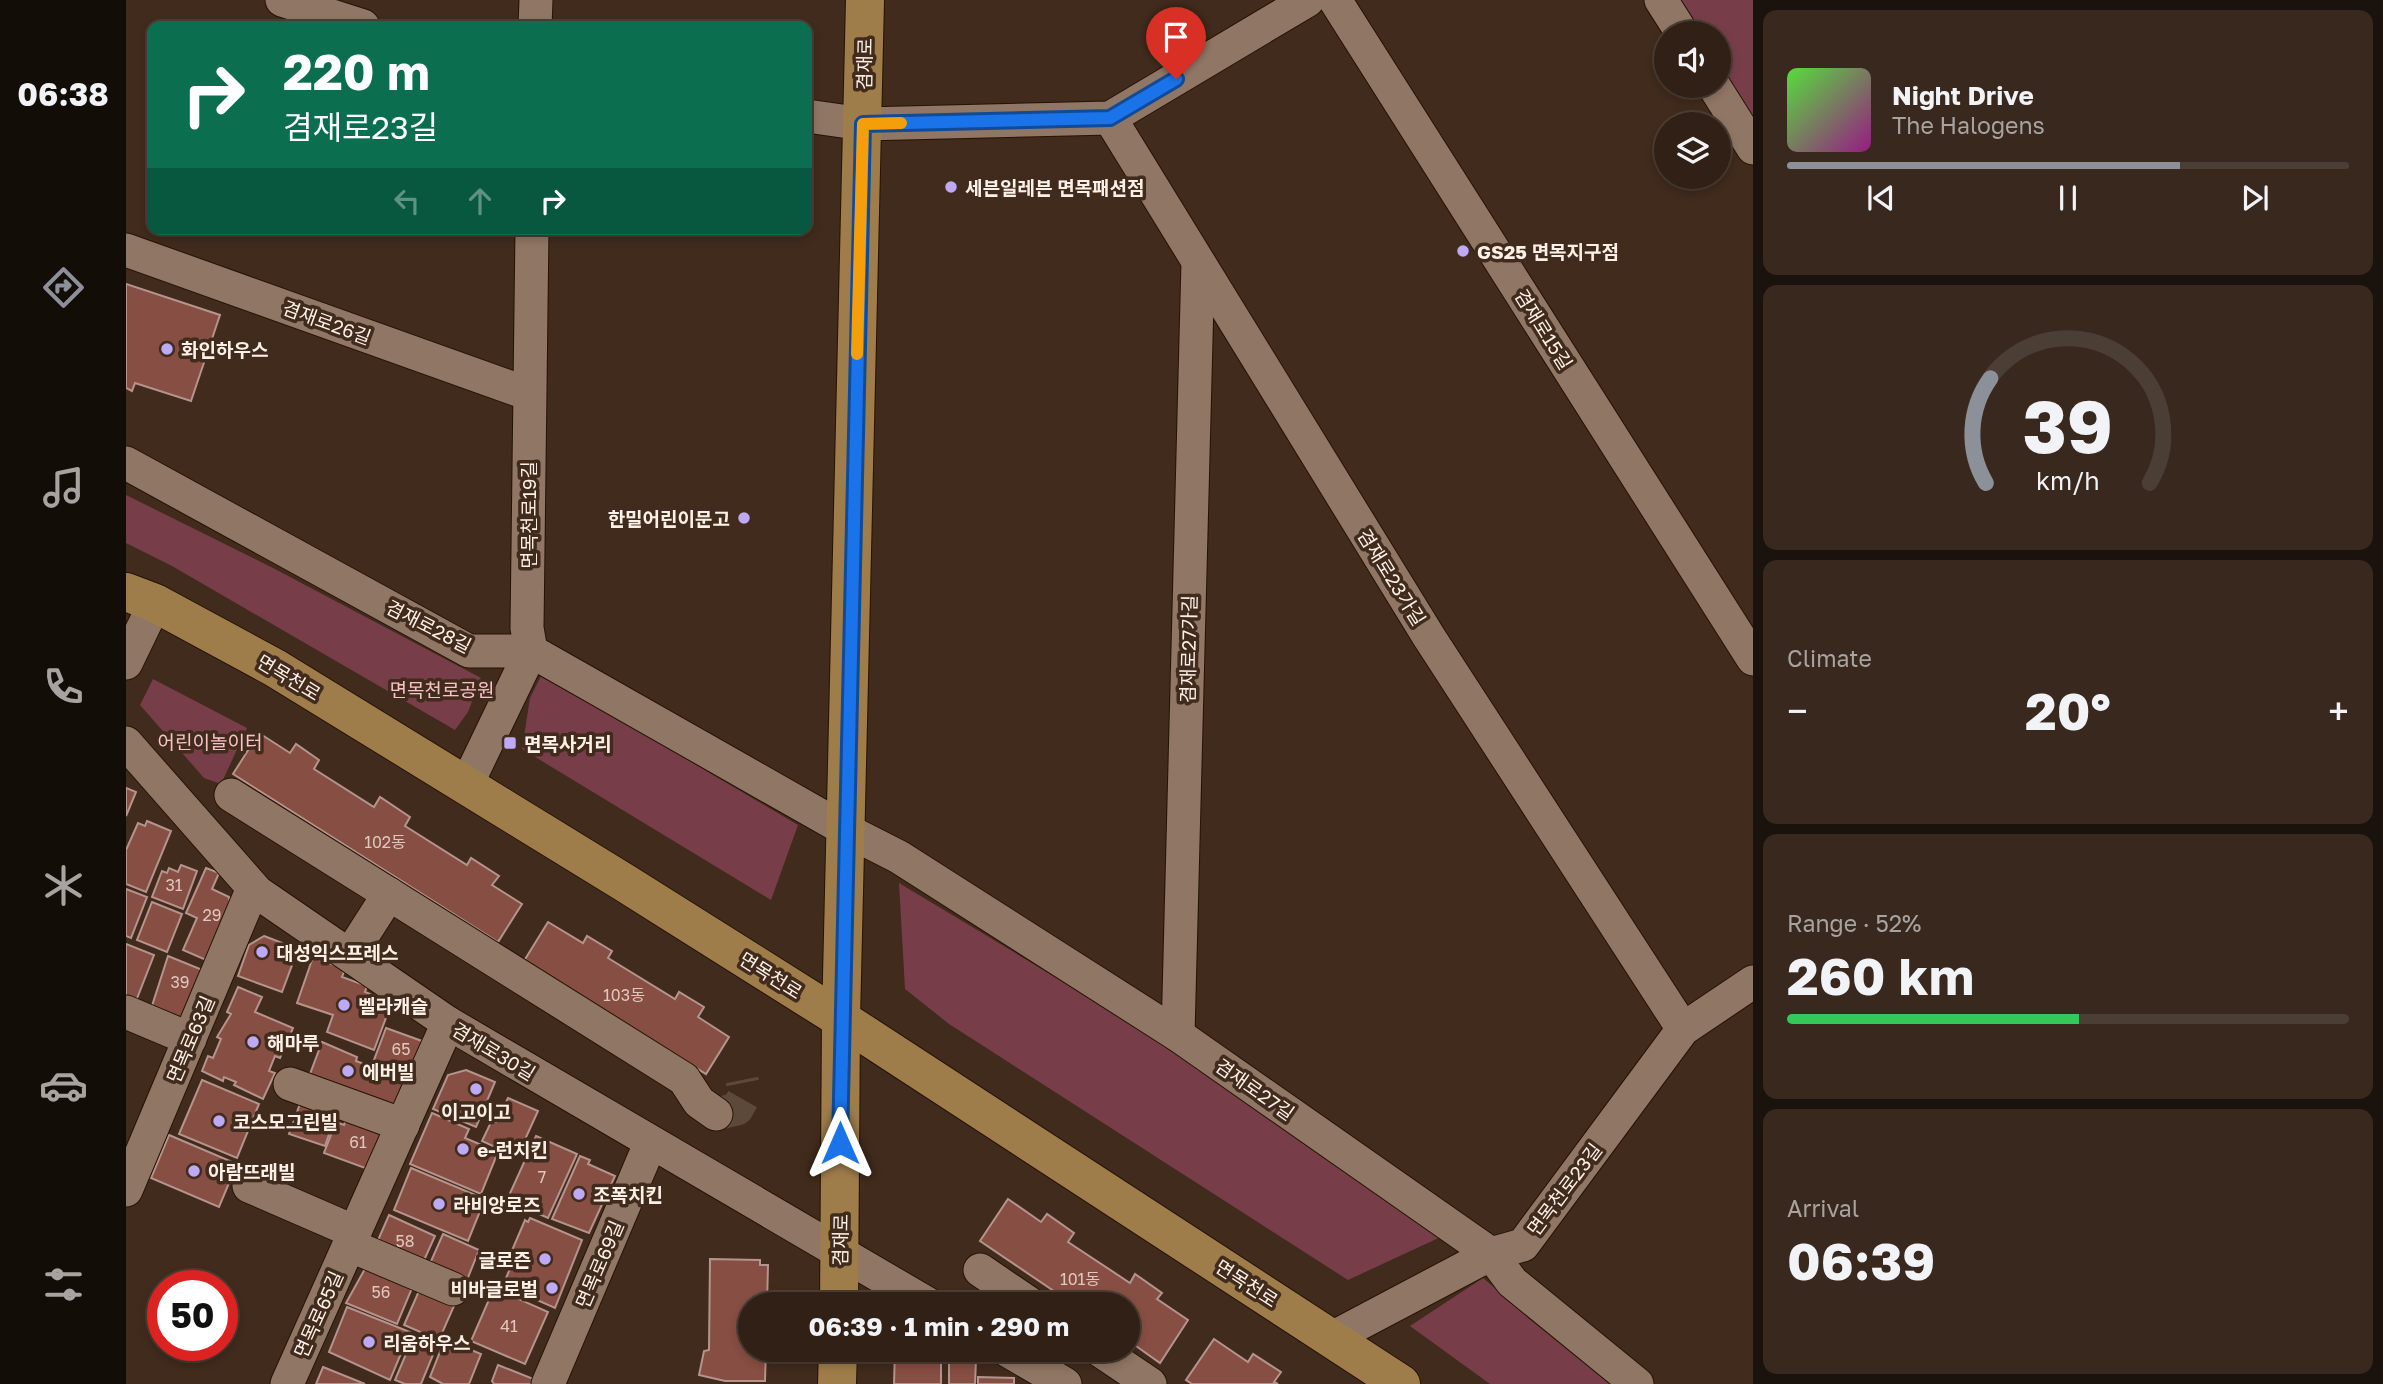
<!DOCTYPE html>
<html lang="en">
<head>
<meta charset="utf-8">
<style>
	body { margin:0; font-family:"Golos Text","Noto Sans KR",sans-serif; background:#38281e; color:#f1f3f6; height:100vh; display:flex; flex-direction:column; font-size:26px; white-space:nowrap }
	* { box-sizing:border-box; margin:0 }
	p { font-size:23px; color:#a8a3a0 }
	.icon { flex:none; width:38px; height:38px; fill:none; stroke:currentColor; stroke-width:2; stroke-linecap:round; stroke-linejoin:round }
	.map { position:relative; flex:1; overflow:hidden }
	.panel { display:flex; flex-direction:column; gap:10px; padding:10px; background:#1a120c; width:630px }
	.panel>* { flex:none }
	.banner { position:absolute; left:21px; top:21px; width:665px; height:214px; border-radius:14px; box-shadow:0 4px 10px #0003,0 0 0 2px #4b3e34; background:#0b6e4f; color:#fff; overflow:hidden }
	.controls { position:absolute; left:1528px; top:21px; display:grid; gap:14px }
	.controls a { display:grid; place-items:center; width:77px; height:77px; border-radius:50%; background:#302015; box-shadow:0 4px 10px #0003,0 0 0 2px #4b3e34; font-size:35px }
	.speed { position:absolute; left:21px; top:1270px; display:flex; gap:14px; font-size:35px; font-weight:700; text-align:center }
	.speed>* { display:grid; place-content:center; width:91px; height:91px; border-radius:50%; background:#302015; box-shadow:0 4px 10px #0003,0 0 0 2px #4b3e34; line-height:1 }
	.speed .limit { border:10px solid #d22; background:#fff; color:#111 }
	.pin { position:absolute; display:grid; place-items:center; width:60px; height:60px; color:#fff; margin:-72px -30px; border-radius:50% 50% 50% 0; rotate:-45deg; box-shadow:0 0 7px #0007 }
	.pin .icon { rotate:45deg }
	.me { position:absolute; width:77px; margin:-38px; rotate:0deg; stroke-linejoin:round; filter:drop-shadow(0 0 5px #0008) }
	.turn { display:flex; align-items:center; gap:24px; height:147px; padding:0 21px; font-size:32px }
	.turn .icon { width:91px; height:91px; stroke-width:2.5 }
	.turn b { display:block; font-size:49px; line-height:60px }
	.lanes { display:flex; align-items:center; height:66px; padding:0 21px; background:#0003; justify-content:center; gap:35px; direction:ltr }
	.lanes .off { opacity:.35 }
	.big { font-size:52px; font-weight:700; line-height:1.1 }
	.panel .widget { flex:1; display:flex; flex-direction:column; justify-content:center; gap:10px; min-width:0; padding:0 24px; border-radius:14px; background:#38281e }
	.panel .dial { align-items:center; gap:0 }
	.dial svg { height:182px; overflow:visible; fill:none; stroke:#4b3e34; stroke-width:7; stroke-linecap:round; text-anchor:middle }
	.dial text { fill:#f1f3f6; stroke:none }
	.song { display:flex; align-items:center; gap:21px }
	.cover { width:84px; height:84px; border-radius:10px; background:linear-gradient(135deg,hsl(110 70% 55%),hsl(310 70% 35%)) }
	.played { height:7px; border-radius:4px; background:linear-gradient(90deg,#8c9099 70%,#4b3e34 70%) }
	.keys { display:flex; justify-content:space-around; direction:ltr }
	.heat { display:flex; justify-content:space-between; align-items:center; font-size:38px; direction:ltr }
	.charge { height:10px; border-radius:5px; background:linear-gradient(90deg,#34c759 52%,#4b3e34 0) }
	.trip { position:absolute; left:612px; top:1292px; width:402px; height:70px; border-radius:35px; background:#302015; box-shadow:0 4px 10px #0003,0 0 0 2px #4b3e34; font-weight:700; line-height:70px; text-align:center }
	main { display:flex; flex:1; min-height:0 }
	.tabs { display:flex; flex-direction:column; width:126px; justify-content:space-around; align-items:center; background:#130d08; color:#a8a3a0 }
	.tabs .icon { width:49px; height:49px }
	.tabs .selected { color:#8c9099 }
	.tabs b { font-size:32px; color:#f1f3f6 }
	.map>svg:first-child { display:block }
	.green { fill:#773e49 }
	.building { fill:#874e43; stroke:#b4948d; stroke-width:2 }
	.lines { fill:none; stroke-linecap:round; stroke-linejoin:round }
	.minor-tunnel { stroke:#5c493a; stroke-width:33; stroke-dasharray:33 17; stroke-linecap:butt }
	.minor-casing { stroke:#261305; stroke-width:35 }
	.major-casing { stroke:#261305; stroke-width:40 }
	.minor { stroke:#8f7665; stroke-width:33 }
	.major { stroke:#9f7d4b; stroke-width:38 }
	.route-casing { stroke:#114b97; stroke-width:18 }
	.route { stroke:#1a73e8; stroke-width:12 }
	.slow { stroke:#f59e0b; stroke-width:12 }
	.poi-dot { fill:#bda9f5; stroke:#402b1c; stroke-width:2.5 }
	.labels { text-anchor:middle; dominant-baseline:central; stroke-width:7; stroke-linejoin:round; paint-order:stroke }
	.number-label { font-size:16px; fill:#e0c8be }
	.street-label { font-size:19px; fill:#fef0e7; stroke:#402b1c }
	.poi-label { font-size:19px; font-weight:bold; fill:#fef0e7; stroke:#402b1c; text-anchor:start }
	.park-label { font-size:19px; fill:#f9c1c9; stroke:#402b1c }
</style>
</head>
<body>
<main>
<nav class="tabs">
<b>06:38</b>
<svg class="icon selected" aria-label="directions" viewBox="0 0 24 24"><path d="M12 3l9 9-9 9-9-9zM9 14v-3h6M13 9l2 2-2 2"/></svg>
<svg class="icon" aria-label="music" viewBox="0 0 24 24"><path d="M9 18V5l10-2v13"/><circle cx="6" cy="18" r="3"/><circle cx="16" cy="16" r="3"/></svg>
<svg class="icon" aria-label="phone" viewBox="0 0 24 24"><path d="M5 4h4l2 5-3 2q2 4 5 5l2-3 5 2v4C11 20 4 13 5 4z"/></svg>
<svg class="icon" aria-label="climate" viewBox="0 0 24 24"><path d="M12 3v18M4 7l16 10M4 17L20 7"/></svg>
<svg class="icon" aria-label="car" viewBox="0 0 24 24"><path d="M5 17H2v-5l4-1 3-4h7l3 4 3 1v5h-3M9 17h6M6 11h13"/><circle cx="7" cy="17" r="2"/><circle cx="17" cy="17" r="2"/></svg>
<svg class="icon" aria-label="filters" viewBox="0 0 24 24"><path d="M4 7h16M4 17h16"/><circle cx="9" cy="7" r="2"/><circle cx="15" cy="17" r="2"/></svg>
</nav>
<div class="map">
<svg width="1627" height="1384" viewBox="0 0 1627 1384">
	<rect width="100%" height="100%" fill="#402b1c"/>
	<g class="green">
		<polygon points="1535,0 1627,0 1627,148 1592,86 1592,33 1556,33"/>
		<polygon points="0,495 149,569 355,678 342,712 329,730 46,566 0,543"/>
		<polygon points="416,674 672,825 645,900 396,749 404,698"/>
		<polygon points="27,679 121,728 95,784 78,778 14,705"/>
		<polygon points="773,883 1034,1040 1319,1235 1222,1280 823,1024 779,989"/>
		<polygon points="1357,1278 1484,1384 1364,1384 1284,1326"/>
	</g>
	<g class="building">
		<polygon points="0,284 94,315 65,401 9,383 6,391 0,388"/>
		<polygon points="133,733 164,753 170,744 193,760 188,769 248,807 254,797 284,817 279,826 341,865 345,858 373,876 366,885 396,904 372,942 107,774"/>
		<polygon points="0,788 10,792 0,816"/>
		<polygon points="21,821 45,831 20,892 0,884 0,850 12,823 19,826"/>
		<polygon points="55,865 71,871 57,909 26,897 36,871 41,873 43,868 52,872"/>
		<polygon points="80,868 93,873 86,889 103,897 106,917 87,963 57,950 71,918 60,913"/>
		<polygon points="0,889 21,897 5,938 0,936"/>
		<polygon points="26,902 56,914 41,952 11,940"/>
		<polygon points="422,922 457,943 461,936 486,951 482,958 549,999 553,992 578,1007 572,1017 603,1037 580,1074 398,961"/>
		<polygon points="138,936 172,949 156,992 112,976 123,945"/>
		<polygon points="0,944 28,955 10,1001 0,997"/>
		<polygon points="42,956 79,971 63,1013 51,1019 25,1009"/>
		<polygon points="187,957 219,969 216,977 241,986 239,992 254,998 252,1002 264,1007 248,1050 201,1032 207,1015 171,1003"/>
		<polygon points="112,987 136,997 129,1012 167,1028 154,1058 149,1056 143,1071 149,1073 137,1099 108,1085 110,1082 98,1077 97,1081 76,1071 82,1056 87,1058 95,1039 91,1037 105,1014 101,1012"/>
		<polygon points="260,1028 296,1041 292,1077 248,1060"/>
		<polygon points="196,1042 231,1057 230,1061 288,1082 275,1118 181,1082"/>
		<polygon points="340,1070 369,1082 350,1127 307,1109 322,1075"/>
		<polygon points="76,1080 133,1104 111,1158 53,1134"/>
		<polygon points="382,1098 412,1111 391,1157 356,1141 366,1120 370,1122"/>
		<polygon points="175,1101 210,1114 199,1146 163,1134"/>
		<polygon points="306,1113 343,1129 339,1138 372,1152 355,1194 284,1164"/>
		<polygon points="220,1119 265,1131 250,1172 198,1153 210,1122 218,1125"/>
		<polygon points="43,1135 111,1164 93,1207 25,1178"/>
		<polygon points="410,1136 451,1154 422,1218 381,1200"/>
		<polygon points="454,1156 464,1160 462,1164 489,1176 463,1233 426,1219"/>
		<polygon points="285,1168 359,1199 342,1241 268,1210"/>
		<polygon points="882,1199 915,1222 921,1214 948,1233 942,1242 1004,1283 1009,1274 1036,1293 1031,1299 1062,1320 1034,1363 1003,1341 1003,1304 947,1304 854,1241"/>
		<polygon points="263,1215 309,1236 295,1267 249,1247"/>
		<polygon points="404,1218 456,1240 429,1308 377,1285 389,1257 384,1255 399,1220 402,1222"/>
		<polygon points="317,1234 353,1250 339,1285 302,1268"/>
		<polygon points="584,1259 634,1260 634,1265 642,1265 641,1304 625,1304 625,1349 640,1349 639,1381 599,1381 573,1375 578,1351 583,1350"/>
		<polygon points="240,1267 289,1281 271,1324 220,1303"/>
		<polygon points="296,1284 331,1299 313,1340 278,1325"/>
		<polygon points="368,1288 422,1312 399,1364 345,1341"/>
		<polygon points="221,1307 284,1332 264,1380 203,1352"/>
		<polygon points="288,1335 311,1345 295,1384 279,1384 269,1380"/>
		<polygon points="319,1339 355,1354 343,1384 317,1384 304,1377"/>
		<polygon points="1088,1339 1122,1362 1127,1354 1155,1372 1148,1382 1152,1384 1066,1384 1060,1380"/>
		<polygon points="769,1349 811,1349 811,1356 815,1357 815,1384 768,1384"/>
		<polygon points="823,1358 850,1359 849,1384 823,1384"/>
		<polygon points="372,1365 410,1380 409,1384 368,1384 366,1381"/>
		<polygon points="197,1367 239,1384 190,1384"/>
		<polygon points="852,1377 888,1378 888,1384 852,1384"/>
	</g>
	<g class="lines">
		<polyline class="minor-tunnel" points="590,1114 611,1109 619,1095 616,1080"/>
		<g class="minor-casing">
			<g id="minor">
				<polyline points="156,0 237,26"/>
				<polyline points="1209,0 1627,659"/>
				<polyline points="1535,0 1556,33"/>
				<polyline points="409,26 410,0"/>
				<polyline points="1588,86 1627,148"/>
				<polyline points="681,116 737,124 984,118 1182,0"/>
				<polyline points="984,118 1303,637 1557,1029"/>
				<polyline points="0,250 403,394"/>
				<polyline points="0,463 343,651 405,651 720,830 773,857 1052,1035 1365,1254 1386,1282 1511,1384"/>
				<polyline points="0,663 29,603"/>
				<polyline points="0,743 131,892 322,1023 802,1304"/>
				<polyline points="340,786 405,651 401,628 406,229"/>
				<polyline points="105,795 558,1079 573,1102 590,1114"/>
				<polyline points="224,955 263,894"/>
				<polyline points="0,1012 64,1039"/>
				<polyline points="1052,1035 1072,262"/>
				<polyline points="164,1084 277,1125"/>
				<polyline points="123,1186 229,1232"/>
				<polyline points="0,1190 127,888"/>
				<polyline points="223,1245 327,1289"/>
				<polyline points="854,1270 904,1304"/>
				<polyline points="1206,1338 1365,1254 1397,1245 1557,1029 1627,982"/>
				<polyline points="879,1349 939,1384"/>
				<polyline points="972,1349 1024,1384"/>
				<polyline points="161,1384 322,1023"/>
				<polyline points="422,1384 524,1144"/>
			</g>
		</g>
		<g class="major-casing">
			<g id="major">
				<polyline points="0,592 29,603 149,668 499,883 715,1019 1275,1384"/>
				<polyline points="713,1304 715,1019 739,0"/>
				<polyline points="711,1384 712,1349"/>
			</g>
		</g>
		<use href="#minor" class="minor"/>
		<use href="#major" class="major"/>
	</g>
	<g class="lines">
		<g class="route-casing">
			<polyline id="route" points="714,1143 737,124 984,118 1050,79"/>
		</g>
		<use href="#route" class="route"/>
		<polyline class="slow" points="731,354 737,124 775,123"/>
	</g>
	<g class="poi-dot">
		<circle cx="825" cy="187" r="7"/>
		<circle cx="1337" cy="251" r="7"/>
		<circle cx="41" cy="349" r="7"/>
		<circle cx="618" cy="518" r="7"/>
		<rect x="377" y="736" width="14" height="14" rx="3.5"/>
		<circle cx="136" cy="952" r="7"/>
		<circle cx="218" cy="1005" r="7"/>
		<circle cx="127" cy="1042" r="7"/>
		<circle cx="222" cy="1071" r="7"/>
		<circle cx="350" cy="1089" r="7"/>
		<circle cx="93" cy="1121" r="7"/>
		<circle cx="337" cy="1149" r="7"/>
		<circle cx="68" cy="1171" r="7"/>
		<circle cx="453" cy="1194" r="7"/>
		<circle cx="313" cy="1204" r="7"/>
		<circle cx="419" cy="1259" r="7"/>
		<circle cx="426" cy="1288" r="7"/>
		<circle cx="243" cy="1342" r="7"/>
	</g>
	<g class="labels">
		<g class="number-label">
			<text x="259" y="842">102동</text>
			<text x="48" y="885">31</text>
			<text x="86" y="915">29</text>
			<text x="54" y="982">39</text>
			<text x="498" y="995">103동</text>
			<text x="275" y="1049">65</text>
			<text x="232" y="1142">61</text>
			<text x="416" y="1177">7</text>
			<text x="279" y="1241">58</text>
			<text x="954" y="1279">101동</text>
			<text x="255" y="1292">56</text>
			<text x="383" y="1326">41</text>
		</g>
		<g class="street-label">
			<text transform="translate(738 64) rotate(-89)">겸재로</text>
			<text transform="translate(201 322) rotate(20)">겸재로26길</text>
			<text transform="translate(1418 329) rotate(58)">겸재로15길</text>
			<text transform="translate(402 515) rotate(-90)">면목천로19길</text>
			<text transform="translate(1266 577) rotate(58)">겸재로23가길</text>
			<text transform="translate(303 626) rotate(27)">겸재로28길</text>
			<text transform="translate(1062 649) rotate(-89)">겸재로27가길</text>
			<text transform="translate(163 677) rotate(31)">면목천로</text>
			<text transform="translate(645 975) rotate(32)">면목천로</text>
			<text transform="translate(64 1039) rotate(-67)">면목로63길</text>
			<text transform="translate(368 1051) rotate(31)">겸재로30길</text>
			<text transform="translate(1129 1089) rotate(35)">겸재로27길</text>
			<text transform="translate(1438 1189) rotate(-53)">면목천로23길</text>
			<text transform="translate(714 1240) rotate(-89)">겸재로</text>
			<text transform="translate(473 1264) rotate(-67)">면목로69길</text>
			<text transform="translate(1121 1283) rotate(33)">면목천로</text>
			<text transform="translate(192 1314) rotate(-66)">면목로65길</text>
		</g>
		<g class="poi-label">
			<text x="839" y="187">세븐일레븐 면목패션점</text>
			<text x="1351" y="251">GS25 면목지구점</text>
			<text x="55" y="349">화인하우스</text>
			<text x="604" y="518" text-anchor="end">한밀어린이문고</text>
			<text x="398" y="743">면목사거리</text>
			<text x="150" y="952">대성익스프레스</text>
			<text x="232" y="1005">벨라캐슬</text>
			<text x="141" y="1042">해마루</text>
			<text x="236" y="1071">에버빌</text>
			<text x="350" y="1111" text-anchor="middle">이고이고</text>
			<text x="107" y="1121">코스모그린빌</text>
			<text x="351" y="1149">e-런치킨</text>
			<text x="82" y="1171">아람뜨래빌</text>
			<text x="467" y="1194">조폭치킨</text>
			<text x="327" y="1204">라비앙로즈</text>
			<text x="405" y="1259" text-anchor="end">글로즌</text>
			<text x="412" y="1288" text-anchor="end">비바글로벌</text>
			<text x="257" y="1342">리움하우스</text>
		</g>
		<g class="park-label">
			<text x="316" y="689">면목천로공원</text>
			<text x="84" y="741">어린이놀이터</text>
		</g>
	</g>
</svg>
<div class="controls">
<a><svg class="icon" aria-label="sound" viewBox="0 0 24 24"><path d="M4 9h4l5-4v14l-5-4H4zM17 9q2 3 0 6"/></svg></a>
<a><svg class="icon" aria-label="layers" viewBox="0 0 24 24"><path d="M12 4l9 5-9 5-9-5zM3 14l9 5 9-5"/></svg></a>
</div>
<div class="speed"><div class="limit">50</div></div>
<div class="pin" style="left:1050px;top:79px;background:#d93025"><svg class="icon" aria-label="arrive" viewBox="0 0 24 24"><path d="M6 21V4h12l-3 4 3 4H6"/></svg></div>
<svg class="me" style="left:714px;top:1143px" viewBox="-20 -20 40 40"><path d="M0-17L14 15 0 8-14 15z" fill="#1a73e8" stroke="#fff" stroke-width="4"/></svg>
<div class="trip">06:39 · 1 min · 290 m</div>
<div class="banner">
<div class="turn"><svg class="icon" aria-label="right" viewBox="0 0 24 24"><path d="M7 20v-9h11M14 6l5 5-5 5"/></svg><div><b>220 m</b>겸재로23길</div></div>
<div class="lanes"><svg class="icon off" aria-label="left" viewBox="0 0 24 24"><path d="M17 20v-9H6M10 6l-5 5 5 5"/></svg><svg class="icon off" aria-label="ahead" viewBox="0 0 24 24"><path d="M12 20V5M6 11l6-6 6 6"/></svg><svg class="icon" aria-label="right" viewBox="0 0 24 24"><path d="M7 20v-9h11M14 6l5 5-5 5"/></svg></div>
</div>
</div>
<section class="panel">
<div class="widget">
<div class="song"><i class="cover"></i><div><b>Night Drive</b><p>The Halogens</p></div></div>
<div class="played"></div>
<div class="keys"><svg class="icon" aria-label="previous" viewBox="0 0 24 24"><path d="M18 5L8 12l10 7zM5 5v14"/></svg><svg class="icon" aria-label="pause" viewBox="0 0 24 24"><path d="M8 5v14M16 5v14"/></svg><svg class="icon" aria-label="next" viewBox="0 0 24 24"><path d="M6 5l10 7-10 7zM19 5v14"/></svg></div>
</div>
<div class="widget dial"><svg viewBox="0 0 100 80">
<path d="M14 69A42 42 0 1 1 86 69"/>
<path d="M14 69A42 42 0 0 1 16 23" stroke="#8c9099"/>
<text x="50" y="56" font-size="32" font-weight="700">39</text>
<text x="50" y="72" font-size="11">km/h</text>
</svg></div>
<div class="widget"><p>Climate</p>
<div class="heat"><a>−</a><b class="big">20°</b><a>+</a></div>
</div>
<div class="widget"><p>Range · 52%</p><b class="big">260 km</b><div class="charge"></div></div>
<div class="widget"><p>Arrival</p><b class="big">06:39</b></div>
</section>
</main>
</body>
</html>
